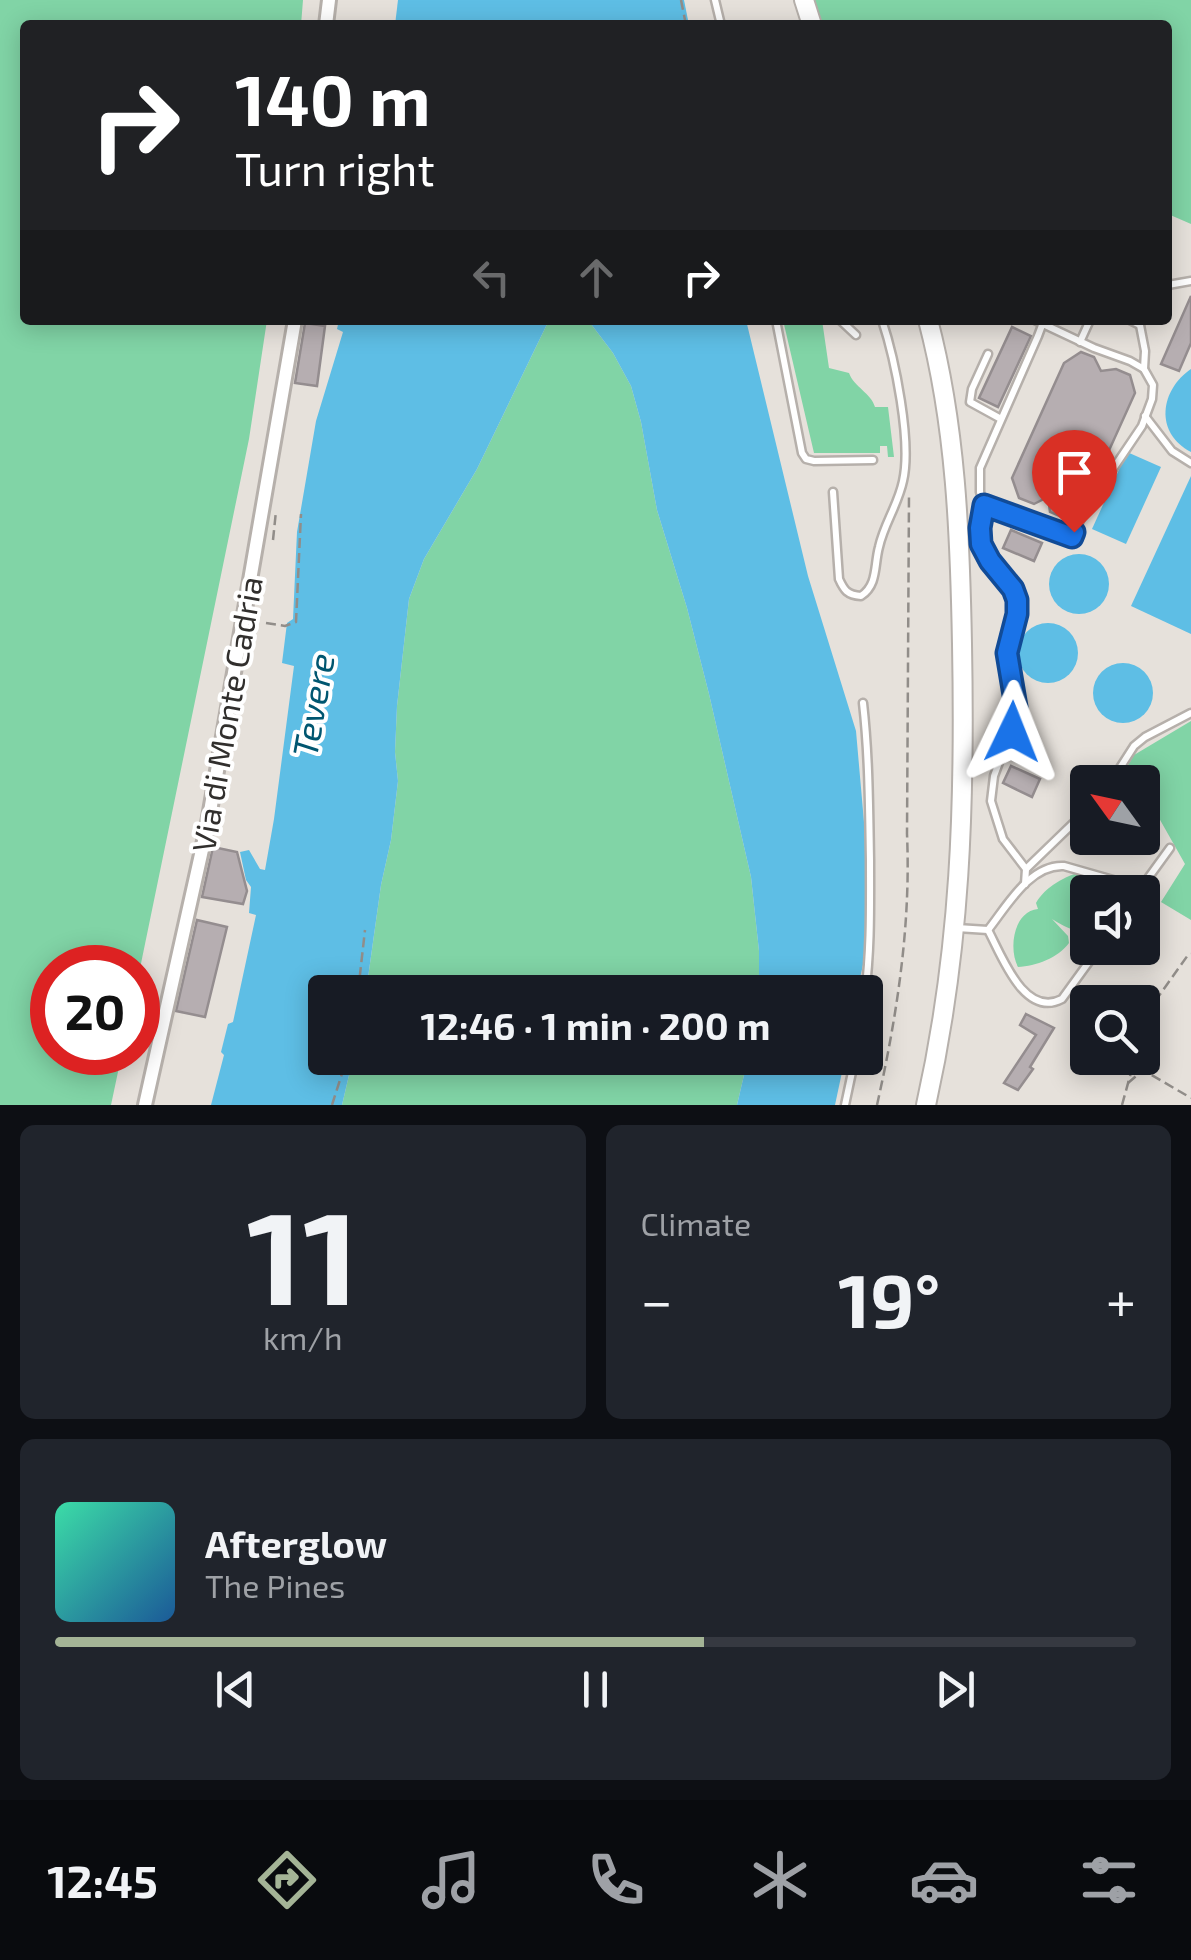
<!DOCTYPE html>
<html lang="en">
<head>
<meta charset="utf-8">
<style>
	body { margin:0; font-family:"Exo 2",sans-serif; background:#20242c; color:#f1f3f6; height:100vh; display:flex; flex-direction:column; font-size:38px; white-space:nowrap }
	* { box-sizing:border-box; margin:0 }
	p { font-size:32px; color:#9ea1a6 }
	.icon { flex:none; width:55px; height:55px; fill:none; stroke:currentColor; stroke-width:2; stroke-linecap:round; stroke-linejoin:round }
	.map { position:relative; height:1105px; overflow:hidden }
	.sheet { display:flex; flex-direction:column; gap:20px; padding:20px; background:#0d0f14; flex:1 }
	.sheet>* { flex:none }
	.guide { position:absolute; left:20px; top:20px; width:1152px; height:305px; border-radius:10px; box-shadow:0 5px 25px #0003; background:#202124; color:#fff; overflow:hidden }
	.needle { width:65px; rotate:303deg }
	.controls { position:absolute; left:1070px; top:765px; display:grid; gap:20px }
	.controls a { display:grid; place-items:center; width:90px; height:90px; border-radius:10px; background:#171b24; box-shadow:0 5px 25px #0003; font-size:50px }
	.speed { position:absolute; left:30px; top:945px; display:flex; gap:20px; font-size:50px; font-weight:700; text-align:center }
	.speed>* { display:grid; place-content:center; width:130px; height:130px; border-radius:50%; background:#171b24; box-shadow:0 5px 25px #0003; line-height:1 }
	.speed .limit { border:15px solid #d22; background:#fff; color:#111 }
	.pin { position:absolute; display:grid; place-items:center; width:85px; height:85px; color:#fff; margin:-102px -42px; border-radius:50% 50% 50% 0; rotate:-45deg; box-shadow:0 0 10px #0007 }
	.pin .icon { rotate:45deg }
	.me { position:absolute; width:110px; margin:-55px; rotate:2deg; stroke-linejoin:round; filter:drop-shadow(0 0 8px #0008) }
	.turn { display:flex; align-items:center; gap:35px; height:210px; padding:0 50px; font-size:45px }
	.turn .icon { width:130px; height:130px; stroke-width:2.5 }
	.turn b { display:block; font-size:70px; line-height:85px }
	.lanes { display:flex; align-items:center; height:95px; padding:0 50px; background:#0003; justify-content:center; gap:50px; direction:ltr }
	.lanes .off { opacity:.35 }
	.big { font-size:75px; font-weight:700; line-height:1.1 }
	.sheet .card { flex:1; display:flex; flex-direction:column; justify-content:center; gap:15px; min-width:0; padding:0 35px; border-radius:15px; background:#20242c }
	.sheet .dial { align-items:center; gap:0 }
	.dial b { font-size:130px; line-height:1 }
	.song { display:flex; align-items:center; gap:30px }
	.cover { width:120px; height:120px; border-radius:15px; background:linear-gradient(135deg,hsl(160 70% 55%),hsl(210 70% 35%)) }
	.played { height:10px; border-radius:5px; background:linear-gradient(90deg,#a4b496 60%,#363941 60%) }
	.keys { display:flex; justify-content:space-around; direction:ltr }
	.heat { display:flex; justify-content:space-between; align-items:center; font-size:55px; direction:ltr }
	.sheet .tiles { flex:1; display:grid; gap:20px; grid-template-columns:1fr 1fr }
	.card:last-child { grid-column:span 2 }
	.trip { position:absolute; left:308px; top:975px; width:575px; height:100px; border-radius:10px; background:#171b24; box-shadow:0 5px 25px #0003; font-weight:700; line-height:100px; text-align:center }
	.menu { display:flex; height:160px; justify-content:space-around; align-items:center; background:#090b0e; color:#9ea1a6 }
	.menu .icon { width:70px; height:70px }
	.menu .selected { color:#a4b496 }
	.menu b { font-size:45px; color:#f1f3f6 }
	.map>svg:first-child { display:block }
	.green { fill:#81d4a6 }
	.water { fill:#5ebee5 }
	.building { fill:#b6aeb1; stroke:#948d8f; stroke-width:2.5 }
	.lines { fill:none; stroke-linecap:round; stroke-linejoin:round }
	.lane-casing { stroke:#b6b0ab; stroke-width:11 }
	.street-casing { stroke:#b6b0ab; stroke-width:18 }
	.secondary-casing { stroke:#b6b0ab; stroke-width:22 }
	.path { stroke:#918d89; stroke-width:2.5; stroke-dasharray:10 5; stroke-linecap:butt }
	.lane { stroke:#fff; stroke-width:6 }
	.street { stroke:#fff; stroke-width:12 }
	.secondary { stroke:#fff; stroke-width:18 }
	.route-casing { stroke:#114b97; stroke-width:25 }
	.route { stroke:#1a73e8; stroke-width:18 }
	.labels { text-anchor:middle; dominant-baseline:central; stroke-width:8; stroke-linejoin:round; paint-order:stroke }
	.street-label { font-size:32px; fill:#312f2d; stroke:#fff }
	.water-label { font-size:35px; font-style:italic; fill:#005670; stroke:#fff }
</style>
</head>
<body>
<div class="map">
<svg width="1191" height="1105" viewBox="0 0 1191 1105">
	<rect width="100%" height="100%" fill="#e6e1db"/>
	<g class="green">
		<polygon points="0,0 303,0 301,25 25,25 25,320 267,320 249,439 138,978 138,968 52,968 52,1052 122,1053 111,1105 0,1105"/>
		<polygon points="814,0 1191,0 1191,224 1168,214 1168,25 823,25"/>
		<polygon points="549,320 588,320 613,353 631,386 641,422 657,510 687,608 709,694 751,877 759,951 759,992 366,992 381,885 391,840 398,781 395,752 397,706 409,599 424,559 477,469"/>
		<path d="M783,320H822L829,368L849,373C854,387 871,393 875,407H888L894,457H888L887,446H880V453H814Z"/>
		<polygon points="1191,721 1191,920 1161,902 1185,864 1155,811 1143,799 1142,782 1124,782 1120,779 1134,755"/>
		<path d="M1083,872L1090,881L1091,892H1088C1087,928 1089,942 1052,919L1068,936L1069,943C1058,958 1036,966 1018,967C1008,948 1014,911 1038,909L1036,903C1045,887 1066,875 1083,872Z"/>
		<polygon points="353,1058 748,1058 737,1105 342,1105"/>
	</g>
	<g class="water">
		<polygon points="398,0 684,0 689,25 395,25"/>
		<polygon points="339,320 549,320 477,469 424,559 409,599 397,706 395,752 398,781 391,840 381,885 366,992 325,992 325,1058 353,1058 342,1105 211,1105 224,1055 221,1052 228,1024 233,1022 256,915 249,913 251,887 246,880 240,852 249,850 260,869 265,870 274,819 294,666 282,663 287,623 293,619 297,532 316,421 343,332 337,329"/>
		<polygon points="588,320 746,320 808,576 856,731 864,822 868,892 866,951 857,992 759,992 759,951 751,877 709,694 687,608 657,510 641,422 631,386 613,353"/>
		<path d="M1191,369V452C1154,433 1160,390 1191,369Z"/>
		<polygon points="1127,452 1161,467 1126,544 1092,529"/>
		<polygon points="1191,476 1191,634 1131,606"/>
		<circle cx="1079" cy="584" r="30"/>
		<circle cx="1048" cy="653" r="30"/>
		<circle cx="1123" cy="693" r="30"/>
		<polygon points="748,1058 845,1058 835,1105 737,1105"/>
	</g>
	<g class="building">
		<polygon points="1191,296 1191,343 1179,371 1161,364"/>
		<polygon points="305,323 325,326 317,386 295,383"/>
		<polygon points="1012,327 1031,336 998,407 979,398"/>
		<polygon points="1081,352 1094,357 1101,371 1116,369 1130,375 1135,393 1092,488 1077,512 1064,518 1050,512 1048,497 1034,504 1019,498 1012,478 1064,363"/>
		<polygon points="1011,530 1042,543 1034,561 1003,548"/>
		<polygon points="1011,766 1040,779 1032,797 1003,783"/>
		<polygon points="213,847 237,852 247,891 243,904 202,897"/>
		<polygon points="197,920 227,927 205,1017 176,1011"/>
		<polygon points="1026,1014 1054,1028 1030,1067 1033,1069 1018,1090 1004,1083 1036,1035 1020,1025"/>
	</g>
	<g class="lines">
		<g class="lane-casing">
			<g id="lane">
				<polyline points="715,0 721,25"/>
				<polyline points="1168,285 1191,281"/>
				<polyline points="776,320 802,453 806,459 814,461 873,460"/>
				<polyline points="840,320 856,335"/>
				<polyline points="1035,320 1043,324 1094,348 1130,361 1144,369 1153,385 1152,399 1142,426 1084,512 1072,537 984,505 980,492 980,468 1038,336 1044,320"/>
				<polyline points="1130,320 1140,325"/>
				<polyline points="1139,320 1145,351 1144,369"/>
				<polyline points="1080,342 1090,320"/>
				<polyline points="988,354 972,389 970,402 1001,419"/>
				<polyline points="1145,416 1172,451 1191,463"/>
				<path d="M833,492L839,579C844,590 847,595 861,596C878,585 874,565 879,547C884,524 898,505 903,481C912,442 895,359 882,320"/>
				<polyline points="984,505 980,528 981,543 991,561 1013,589 1017,607 1007,653 1016,696 1015,719 994,776 991,801 1003,839 1026,869 1025,884"/>
				<path d="M863,703C869,756 869,807 870,860C870,905 871,949 865,994"/>
				<polyline points="1111,782 1134,746 1145,737 1191,713"/>
				<polyline points="1026,869 1088,809"/>
				<polyline points="1141,888 1170,848"/>
				<polyline points="957,928 988,930"/>
				<path d="M988,930C1007,906 1030,864 1064,866L1141,888L1138,892"/>
				<path d="M988,930C1001,954 1024,1019 1062,999L1099,948"/>
				<polyline points="845,1105 855,1058"/>
			</g>
		</g>
		<g class="street-casing">
			<g id="street">
				<polyline points="326,25 329,0"/>
				<polyline points="145,1105 208,823 295,320"/>
			</g>
		</g>
		<g class="secondary-casing">
			<g id="secondary">
				<polyline points="804,0 812,25"/>
				<path d="M926,1105C961,949 965,803 962,644C960,535 956,426 928,320"/>
			</g>
		</g>
		<g class="path">
			<polyline points="681,0 686,25"/>
			<polyline points="273,540 276,511"/>
			<polyline points="266,623 285,626 296,622 301,514"/>
			<polyline points="358,992 365,930"/>
			<polyline points="1142,1028 1146,1014 1188,955 1191,954"/>
			<polyline points="1128,1083 1143,1070 1191,1098"/>
			<polyline points="332,1105 347,1058"/>
			<path d="M877,1105C897,1016 911,925 907,834L909,494"/>
			<polyline points="1122,1105 1135,1058"/>
		</g>
		<use href="#lane" class="lane"/>
		<use href="#street" class="street"/>
		<use href="#secondary" class="secondary"/>
	</g>
	<g class="lines">
		<g class="route-casing">
			<polyline id="route" points="1012,732 1016,707 1007,653 1017,614 1017,600 1013,589 990,561 981,544 980,528 984,505 1072,537 1074,532"/>
		</g>
		<use href="#route" class="route"/>
	</g>
	<g class="labels">
		<g class="street-label">
			<text transform="translate(226 714) rotate(-80)">Via di Monte Cadria</text>
		</g>
		<g class="water-label">
			<text transform="translate(312 705) rotate(-80)">Tevere</text>
		</g>
	</g>
</svg>
<div class="controls">
<a><svg class="needle" viewBox="-14 -14 28 28"><path d="M0-13l5 13h-10z" fill="#e53935"/><path d="M0 13l5-13h-10z" fill="#9ea1a6"/></svg></a>
<a><svg class="icon" aria-label="sound" viewBox="0 0 24 24"><path d="M4 9h4l5-4v14l-5-4H4zM17 9q2 3 0 6"/></svg></a>
<a><svg class="icon" aria-label="search" viewBox="0 0 24 24"><circle cx="10" cy="10" r="6"/><path d="M15 15l6 6"/></svg></a>
</div>
<div class="speed"><div class="limit">20</div></div>
<div class="pin" style="left:1074px;top:532px;background:#d93025"><svg class="icon" aria-label="arrive" viewBox="0 0 24 24"><path d="M6 21V4h12l-3 4 3 4H6"/></svg></div>
<svg class="me" style="left:1012px;top:732px" viewBox="-20 -20 40 40"><path d="M0-17L14 15 0 8-14 15z" fill="#1a73e8" stroke="#fff" stroke-width="4"/></svg>
<div class="trip">12:46 · 1 min · 200 m</div>
<div class="guide">
<div class="turn"><svg class="icon" aria-label="right" viewBox="0 0 24 24"><path d="M7 20v-9h11M14 6l5 5-5 5"/></svg><div><b>140 m</b>Turn right</div></div>
<div class="lanes"><svg class="icon off" aria-label="left" viewBox="0 0 24 24"><path d="M17 20v-9H6M10 6l-5 5 5 5"/></svg><svg class="icon off" aria-label="ahead" viewBox="0 0 24 24"><path d="M12 20V5M6 11l6-6 6 6"/></svg><svg class="icon" aria-label="right" viewBox="0 0 24 24"><path d="M7 20v-9h11M14 6l5 5-5 5"/></svg></div>
</div>
</div>
<section class="sheet">
<div class="tiles">
<div class="card dial"><b>11</b><p>km/h</p></div>
<div class="card"><p>Climate</p>
<div class="heat"><a>−</a><b class="big">19°</b><a>+</a></div>
</div>
<div class="card">
<div class="song"><i class="cover"></i><div><b>Afterglow</b><p>The Pines</p></div></div>
<div class="played"></div>
<div class="keys"><svg class="icon" aria-label="previous" viewBox="0 0 24 24"><path d="M18 5L8 12l10 7zM5 5v14"/></svg><svg class="icon" aria-label="pause" viewBox="0 0 24 24"><path d="M8 5v14M16 5v14"/></svg><svg class="icon" aria-label="next" viewBox="0 0 24 24"><path d="M6 5l10 7-10 7zM19 5v14"/></svg></div>
</div>
</div>
</section>
<nav class="menu">
<b>12:45</b>
<svg class="icon selected" aria-label="directions" viewBox="0 0 24 24"><path d="M12 3l9 9-9 9-9-9zM9 14v-3h6M13 9l2 2-2 2"/></svg>
<svg class="icon" aria-label="music" viewBox="0 0 24 24"><path d="M9 18V5l10-2v13"/><circle cx="6" cy="18" r="3"/><circle cx="16" cy="16" r="3"/></svg>
<svg class="icon" aria-label="phone" viewBox="0 0 24 24"><path d="M5 4h4l2 5-3 2q2 4 5 5l2-3 5 2v4C11 20 4 13 5 4z"/></svg>
<svg class="icon" aria-label="climate" viewBox="0 0 24 24"><path d="M12 3v18M4 7l16 10M4 17L20 7"/></svg>
<svg class="icon" aria-label="car" viewBox="0 0 24 24"><path d="M5 17H2v-5l4-1 3-4h7l3 4 3 1v5h-3M9 17h6M6 11h13"/><circle cx="7" cy="17" r="2"/><circle cx="17" cy="17" r="2"/></svg>
<svg class="icon" aria-label="filters" viewBox="0 0 24 24"><path d="M4 7h16M4 17h16"/><circle cx="9" cy="7" r="2"/><circle cx="15" cy="17" r="2"/></svg>
</nav>
</body>
</html>
